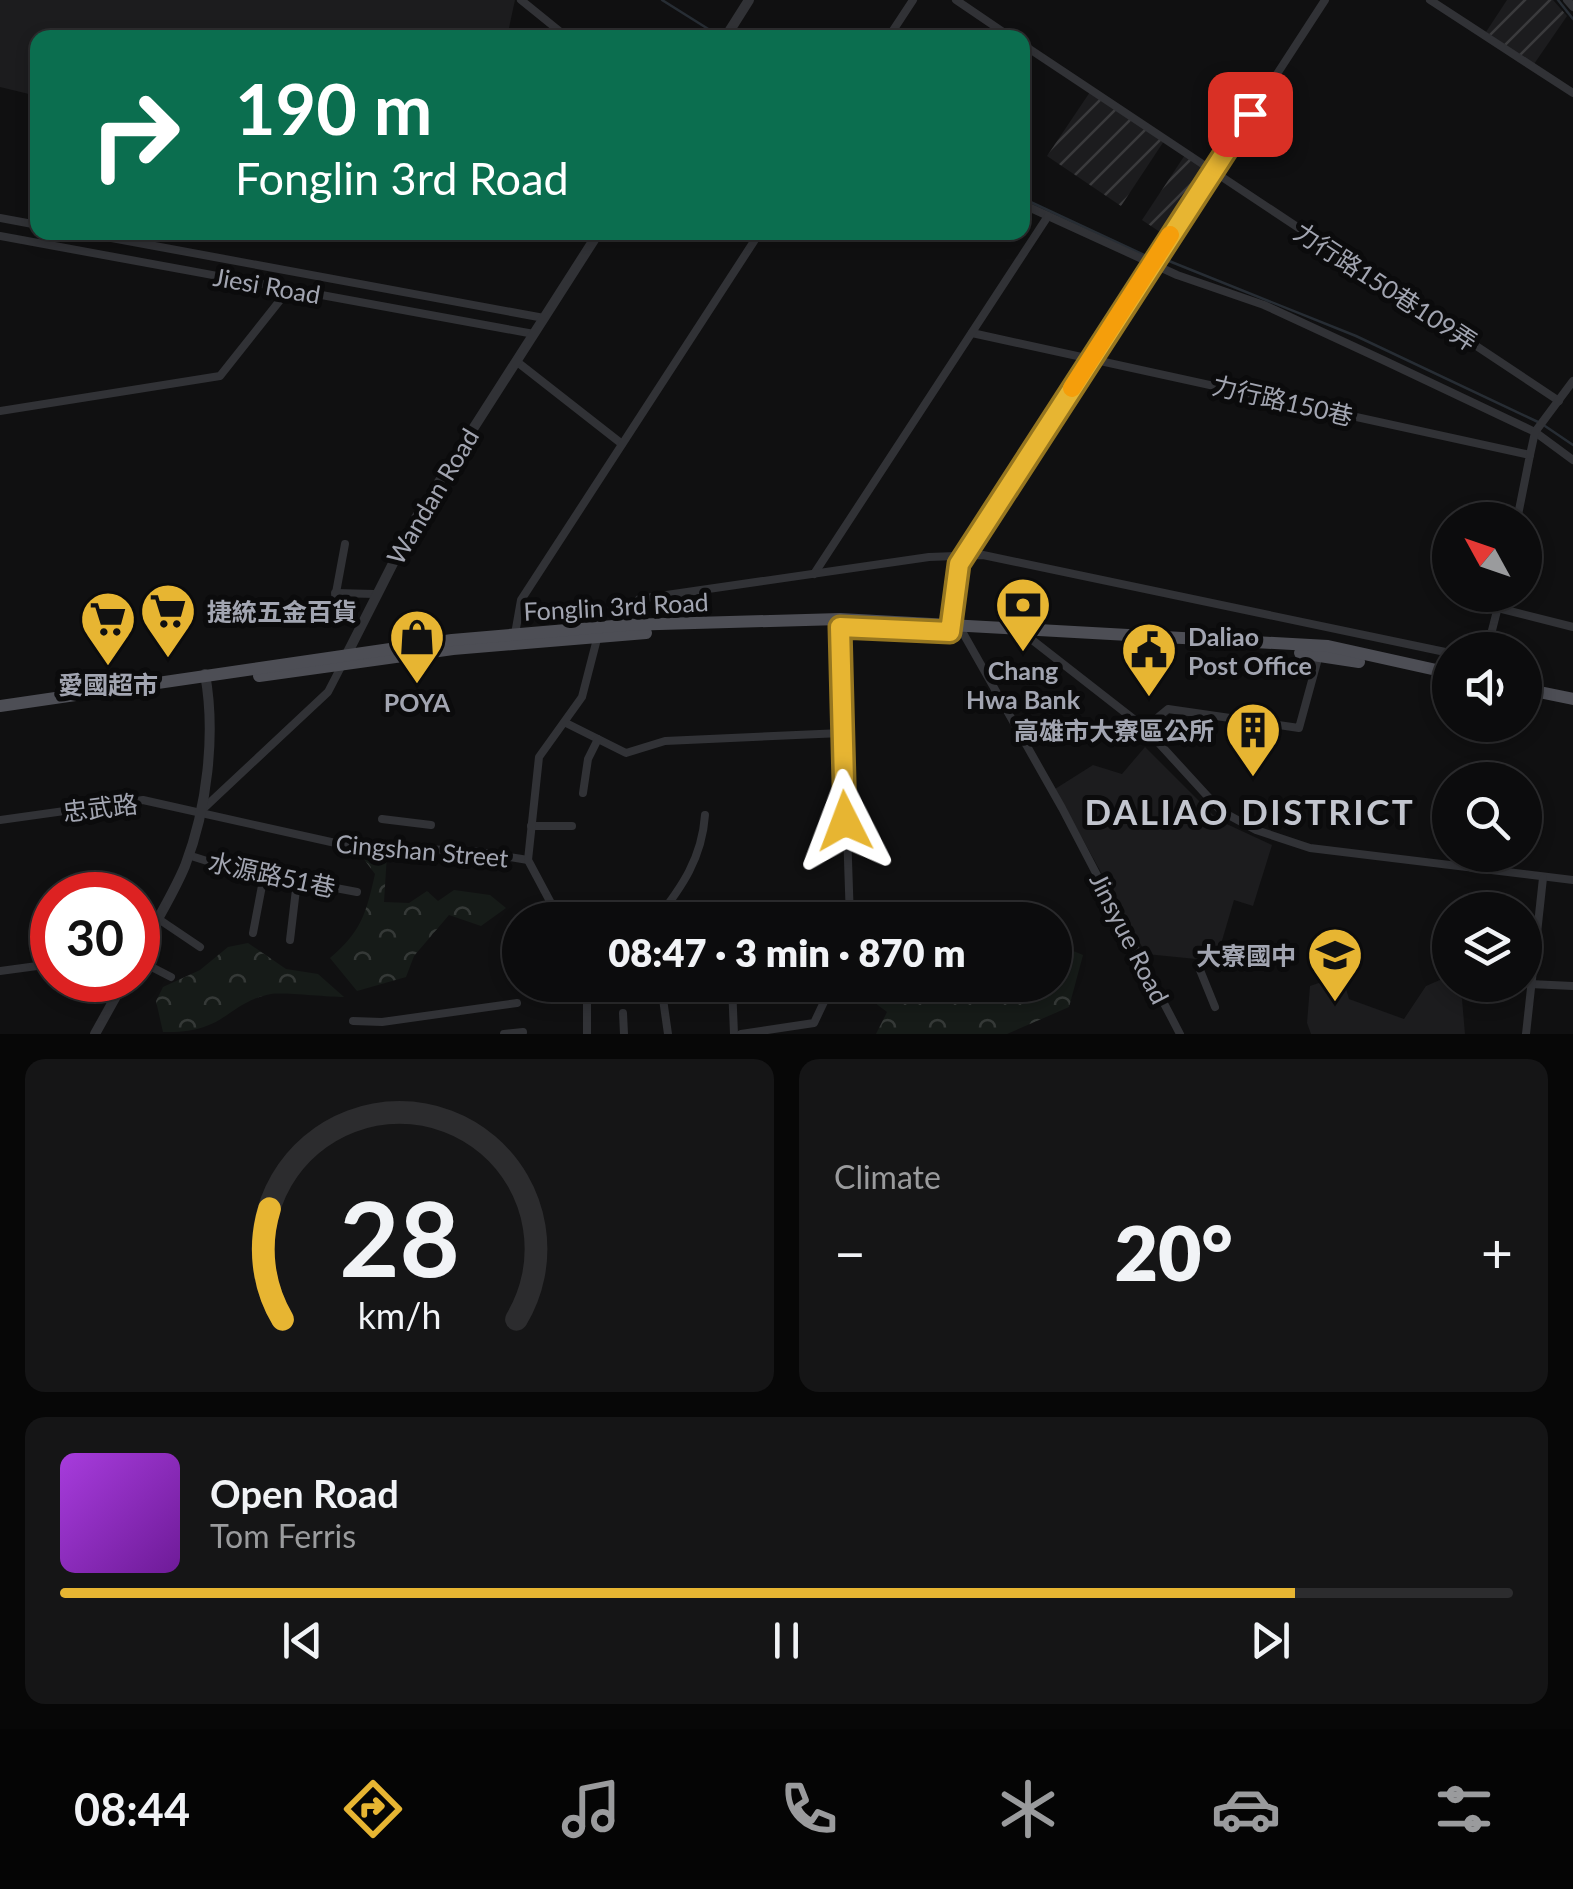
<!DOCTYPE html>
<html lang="en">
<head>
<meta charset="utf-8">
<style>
	body { margin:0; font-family:Lato,"Noto Sans TC",sans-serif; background:#151516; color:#f1f3f6; height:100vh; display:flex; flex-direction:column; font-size:38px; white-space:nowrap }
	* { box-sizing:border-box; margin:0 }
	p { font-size:32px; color:#9a9b9d }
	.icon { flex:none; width:55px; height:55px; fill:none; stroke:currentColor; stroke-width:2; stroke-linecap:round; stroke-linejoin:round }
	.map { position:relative; height:1034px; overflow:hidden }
	.drawer { display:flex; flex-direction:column; gap:25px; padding:25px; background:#070707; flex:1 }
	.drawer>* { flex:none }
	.top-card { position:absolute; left:30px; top:30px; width:1000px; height:210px; border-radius:20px; box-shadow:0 5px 15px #0003,0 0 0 2px #2c2c2e; background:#0b6e4f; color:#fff; overflow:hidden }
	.needle { width:65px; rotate:310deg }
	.fabs { position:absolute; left:1432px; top:502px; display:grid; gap:20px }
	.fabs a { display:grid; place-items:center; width:110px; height:110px; border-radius:50%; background:#0c0c0d; box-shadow:0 5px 15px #0003,0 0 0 2px #2c2c2e; font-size:50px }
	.speed { position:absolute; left:30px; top:872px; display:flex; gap:20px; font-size:50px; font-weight:700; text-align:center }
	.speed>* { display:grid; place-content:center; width:130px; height:130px; border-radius:50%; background:#0c0c0d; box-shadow:0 5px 15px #0003,0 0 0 2px #2c2c2e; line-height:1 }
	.speed .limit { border:15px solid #d22; background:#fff; color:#111 }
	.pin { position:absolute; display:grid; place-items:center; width:85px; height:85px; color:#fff; margin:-42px; border-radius:20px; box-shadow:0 5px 15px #0006 }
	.me { position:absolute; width:110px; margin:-55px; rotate:357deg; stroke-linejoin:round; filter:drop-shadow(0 0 8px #0008) }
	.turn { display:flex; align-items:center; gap:35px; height:210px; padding:0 40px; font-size:45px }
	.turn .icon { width:130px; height:130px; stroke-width:2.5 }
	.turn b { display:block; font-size:70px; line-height:85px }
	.big { font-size:75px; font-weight:800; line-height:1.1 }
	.drawer .card { flex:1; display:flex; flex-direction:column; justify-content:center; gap:15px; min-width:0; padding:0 35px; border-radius:20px; background:#151516 }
	.drawer .dial { align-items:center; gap:0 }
	.dial svg { height:260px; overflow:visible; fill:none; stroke:#2c2c2e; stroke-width:7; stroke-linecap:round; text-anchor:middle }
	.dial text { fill:#f1f3f6; stroke:none }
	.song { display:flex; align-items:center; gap:30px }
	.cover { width:120px; height:120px; border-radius:15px; background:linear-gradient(135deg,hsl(280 70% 55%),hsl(280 70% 35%)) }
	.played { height:10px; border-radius:5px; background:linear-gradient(90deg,#e7b532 85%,#2c2c2e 85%) }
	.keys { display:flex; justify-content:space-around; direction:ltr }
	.heat { display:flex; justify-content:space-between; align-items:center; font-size:55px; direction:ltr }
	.drawer .tiles { flex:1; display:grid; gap:25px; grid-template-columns:1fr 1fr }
	.card:last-child { grid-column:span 2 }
	.trip { position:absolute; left:502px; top:902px; width:570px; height:100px; border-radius:50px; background:#0c0c0d; box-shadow:0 5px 15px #0003,0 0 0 2px #2c2c2e; font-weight:800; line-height:100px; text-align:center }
	.tabs { display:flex; height:160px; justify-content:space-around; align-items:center; background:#050505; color:#9a9b9d }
	.tabs .icon { width:70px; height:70px }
	.tabs .selected { color:#e7b532 }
	.tabs b { font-size:45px; color:#f1f3f6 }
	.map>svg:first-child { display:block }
	.built { fill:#1c1c1e }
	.industrial { fill:url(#industrial-furrows) }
	.forest { fill:url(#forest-crowns) }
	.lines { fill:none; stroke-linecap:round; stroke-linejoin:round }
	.stream { stroke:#272d34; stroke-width:2.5 }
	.minor { stroke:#313236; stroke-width:8 }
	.tertiary { stroke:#313236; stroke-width:10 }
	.primary { stroke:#4d4e55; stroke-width:12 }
	.route-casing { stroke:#967620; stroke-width:25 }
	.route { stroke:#e7b532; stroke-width:18 }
	.slow { stroke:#f59e0b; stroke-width:18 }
	.labels { text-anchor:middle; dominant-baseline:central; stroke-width:10; stroke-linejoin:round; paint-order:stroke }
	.street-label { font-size:25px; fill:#a2a5b1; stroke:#0b0b0c }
	.poi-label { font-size:25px; font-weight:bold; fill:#a2a5b1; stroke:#0b0b0c }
	.district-label { font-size:35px; font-weight:bold; letter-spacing:2.5px; fill:#c2c5ce; stroke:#0b0b0c }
</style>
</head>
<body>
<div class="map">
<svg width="1573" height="1034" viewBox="0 0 1573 1034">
	<defs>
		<pattern id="industrial-furrows" width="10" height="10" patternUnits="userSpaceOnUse" patternTransform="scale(2.5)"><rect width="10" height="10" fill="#1c1c1e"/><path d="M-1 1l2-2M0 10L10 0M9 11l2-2" fill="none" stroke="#3a3a3c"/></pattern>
		<pattern id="forest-crowns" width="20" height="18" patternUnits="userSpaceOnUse" patternTransform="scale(2.5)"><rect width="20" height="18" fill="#161b18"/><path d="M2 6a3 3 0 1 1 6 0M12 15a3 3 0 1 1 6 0" fill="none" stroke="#353937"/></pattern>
	</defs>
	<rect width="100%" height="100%" fill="#101011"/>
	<g class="built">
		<polygon points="0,0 515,0 507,37 38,38 37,96 0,87"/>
		<polygon points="1145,747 1218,820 1272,845 1253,906 1234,900 1216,961 1146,954 1055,789 1093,765 1122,774"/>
		<polygon points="1342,975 1349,999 1404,1019 1426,986 1442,979 1456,986 1462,999 1465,1034 1311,1034 1307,1023 1310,986"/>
	</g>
	<g class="industrial">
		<polygon points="1507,0 1553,0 1567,16 1534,64 1486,32"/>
		<polygon points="1090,92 1164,141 1121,206 1047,156"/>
		<polygon points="1185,155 1209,171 1166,236 1142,220"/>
	</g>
	<g class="forest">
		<path d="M387,854L384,902L409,903L427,891L438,901L454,890L490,895L506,908L481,926L449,915L414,956L406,977L357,991L330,958C361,932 366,914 375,874L363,858Z"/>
		<polygon points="1055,937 1061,946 1083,955 1069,1007 1007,1034 876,1034 887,1012 870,999 880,990 877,985 1055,985"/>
		<path d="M248,943L286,969L318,974L344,997C327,997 282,992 271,994C226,1003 226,1034 163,1032L156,1001L163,987L200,970L228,947Z"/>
	</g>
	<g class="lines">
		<g class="stream">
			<polyline points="662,0 713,32"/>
			<polyline points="1558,0 1573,19"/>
			<polyline points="1022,198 1144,255"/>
			<polyline points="1164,259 1356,336 1538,422"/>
			<polyline points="1545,426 1573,445"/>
		</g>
		<g class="minor">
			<polyline points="521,0 568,38"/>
			<polyline points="956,0 1012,38"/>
			<polyline points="1430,0 1573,93"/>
			<polyline points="1567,0 1573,7"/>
			<polyline points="888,38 913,0"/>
			<polyline points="1022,44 1559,401"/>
			<polyline points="1022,204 1177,275 1264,305 1383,360 1535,432 1573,460"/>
			<polyline points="0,218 38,225"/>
			<polyline points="79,232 544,318"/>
			<polyline points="0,236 534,334"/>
			<polyline points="972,333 1530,455 1517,520"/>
			<polyline points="516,361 622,444"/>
			<polyline points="0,411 220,376 289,289"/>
			<polyline points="1530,455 1535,432 1573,381"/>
			<polyline points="814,574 1048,216"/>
			<polyline points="335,593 375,594"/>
			<polyline points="1498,608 1573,627"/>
			<polyline points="333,609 345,544"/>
			<polyline points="840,619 850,920"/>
			<polyline points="625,625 639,599 929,557 983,555 1450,653"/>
			<polyline points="964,625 963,633 1062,808 1180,1034"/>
			<polyline points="1032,631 1031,639 1145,728 1221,811 1256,830 1310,848 1573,880"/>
			<polyline points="950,632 959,564 1325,0"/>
			<polyline points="515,634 521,600 760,232"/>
			<polyline points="1487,650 1501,595"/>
			<polyline points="566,723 626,753 665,741 842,733"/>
			<polyline points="1145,728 1168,709 1299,728 1319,655"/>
			<polyline points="583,793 588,759 598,739"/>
			<polyline points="203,809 328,692 342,665"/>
			<polyline points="382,819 431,825"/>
			<polyline points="0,820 143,800 349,846 473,851 528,860"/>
			<polyline points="531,826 572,826"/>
			<polyline points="188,855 229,868 357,892"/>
			<polyline points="157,918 200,947"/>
			<polyline points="560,920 528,860 539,757 582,697 598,635"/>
			<polyline points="562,920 643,911"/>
			<path d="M656,920C682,887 702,858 705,815"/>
			<polyline points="253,933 264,875"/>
			<polyline points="290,940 297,881"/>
			<polyline points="138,960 171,977"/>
			<polyline points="1200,970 1215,1007"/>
			<polyline points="0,971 52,964"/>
			<polyline points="1530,984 1573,986"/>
			<polyline points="587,985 587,1034"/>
			<polyline points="661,985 668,1034"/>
			<polyline points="732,985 734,1034"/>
			<polyline points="623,1013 624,1034"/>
			<polyline points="353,1021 382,1022 517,1003"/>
			<polyline points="504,1034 523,1032"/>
			<polyline points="741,1034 814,1023 832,985"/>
			<polyline points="1526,1034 1543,878"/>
		</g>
		<g class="tertiary">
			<polyline points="725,38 749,0"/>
			<polyline points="344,660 416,518 599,232"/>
			<path d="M138,955C153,926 172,897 185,866C207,809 216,734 205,674"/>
			<polyline points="95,1034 125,980"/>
		</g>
		<g class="primary">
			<polyline points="1300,653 1359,662"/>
			<polyline points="259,676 453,649 646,633"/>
			<polyline points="1525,689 1573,699"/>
			<polyline points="0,706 452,640 625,625 840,619 1328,646 1450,673"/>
		</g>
	</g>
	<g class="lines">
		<g class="route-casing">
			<polyline id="route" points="845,821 840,627 950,632 959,564 1250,114"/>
		</g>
		<use href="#route" class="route"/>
		<polyline class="slow" points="1072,388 1170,235"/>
	</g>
	<defs>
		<g id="bank-pin" transform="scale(2.875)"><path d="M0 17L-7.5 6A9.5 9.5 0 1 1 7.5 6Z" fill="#e7b532" stroke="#0b0b0c"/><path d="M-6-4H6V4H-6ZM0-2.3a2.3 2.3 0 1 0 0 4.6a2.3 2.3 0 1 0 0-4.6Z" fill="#111"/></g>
		<g id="supermarket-pin" transform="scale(2.875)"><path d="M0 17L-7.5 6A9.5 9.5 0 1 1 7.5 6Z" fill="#e7b532" stroke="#0b0b0c"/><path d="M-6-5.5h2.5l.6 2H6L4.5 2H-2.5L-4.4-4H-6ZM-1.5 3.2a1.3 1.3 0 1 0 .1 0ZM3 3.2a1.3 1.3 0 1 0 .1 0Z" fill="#111"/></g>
		<g id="shop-pin" transform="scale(2.875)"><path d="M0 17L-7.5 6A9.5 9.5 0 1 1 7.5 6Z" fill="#e7b532" stroke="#0b0b0c"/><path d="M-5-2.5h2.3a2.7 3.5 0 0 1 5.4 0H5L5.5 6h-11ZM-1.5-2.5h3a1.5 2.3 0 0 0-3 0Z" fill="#111"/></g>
		<g id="civic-pin" transform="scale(2.875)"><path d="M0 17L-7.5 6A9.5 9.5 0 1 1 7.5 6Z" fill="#e7b532" stroke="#0b0b0c"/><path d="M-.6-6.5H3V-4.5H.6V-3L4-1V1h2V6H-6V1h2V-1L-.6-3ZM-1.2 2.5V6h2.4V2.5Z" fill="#111"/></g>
		<g id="building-pin" transform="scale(2.875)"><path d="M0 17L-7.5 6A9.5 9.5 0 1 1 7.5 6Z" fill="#e7b532" stroke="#0b0b0c"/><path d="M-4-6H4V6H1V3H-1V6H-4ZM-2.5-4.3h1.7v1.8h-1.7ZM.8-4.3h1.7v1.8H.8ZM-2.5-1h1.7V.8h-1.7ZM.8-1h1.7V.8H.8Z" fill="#111"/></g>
		<g id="school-pin" transform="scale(2.875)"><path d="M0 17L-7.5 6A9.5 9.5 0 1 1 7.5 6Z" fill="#e7b532" stroke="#0b0b0c"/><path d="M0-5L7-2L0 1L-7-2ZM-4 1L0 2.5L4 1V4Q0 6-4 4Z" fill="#111"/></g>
	</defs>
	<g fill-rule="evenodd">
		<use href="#bank-pin" x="1023" y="605"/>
		<use href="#supermarket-pin" x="168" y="611"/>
		<use href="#supermarket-pin" x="108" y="619"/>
		<use href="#shop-pin" x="417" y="637"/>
		<use href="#civic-pin" x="1149" y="650"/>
		<use href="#building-pin" x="1253" y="730"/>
		<use href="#school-pin" x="1335" y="955"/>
	</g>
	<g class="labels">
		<g class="street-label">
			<text transform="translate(267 285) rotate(10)">Jiesi Road</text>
			<text transform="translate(1386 286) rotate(33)">力行路150巷109弄</text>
			<text transform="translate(1283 400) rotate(13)">力行路150巷</text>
			<text transform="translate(432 496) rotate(-59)">Wandan Road</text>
			<text transform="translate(616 606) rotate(-3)">Fonglin 3rd Road</text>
			<text transform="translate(100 807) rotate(-7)">忠武路</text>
			<text transform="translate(422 850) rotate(5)">Cingshan Street</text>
			<text transform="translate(272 874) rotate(12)">水源路51巷</text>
			<text transform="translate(1130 938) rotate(63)">Jinsyue Road</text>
		</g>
		<g class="poi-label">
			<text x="207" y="611" text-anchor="start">捷統五金百貨</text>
			<text x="1188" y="636" text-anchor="start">Daliao<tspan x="1188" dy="29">Post Office</tspan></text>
			<text x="1023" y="670">Chang<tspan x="1023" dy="29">Hwa Bank</tspan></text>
			<text x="108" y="684">愛國超市</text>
			<text x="417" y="702">POYA</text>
			<text x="1214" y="730" text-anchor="end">高雄市大寮區公所</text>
			<text x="1296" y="955" text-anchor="end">大寮國中</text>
		</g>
		<g class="district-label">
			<text x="1250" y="811">DALIAO DISTRICT</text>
		</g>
	</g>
</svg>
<div class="fabs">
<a><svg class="needle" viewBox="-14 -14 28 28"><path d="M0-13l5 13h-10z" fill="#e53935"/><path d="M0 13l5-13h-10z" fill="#9a9b9d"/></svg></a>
<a><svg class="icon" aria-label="sound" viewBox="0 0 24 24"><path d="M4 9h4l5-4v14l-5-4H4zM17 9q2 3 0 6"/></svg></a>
<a><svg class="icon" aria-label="search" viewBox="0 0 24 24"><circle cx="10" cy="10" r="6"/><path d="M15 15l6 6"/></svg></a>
<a><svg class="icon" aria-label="layers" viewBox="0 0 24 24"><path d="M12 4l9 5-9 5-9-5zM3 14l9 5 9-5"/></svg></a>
</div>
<div class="speed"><div class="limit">30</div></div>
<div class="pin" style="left:1250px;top:114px;background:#d93025"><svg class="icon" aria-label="arrive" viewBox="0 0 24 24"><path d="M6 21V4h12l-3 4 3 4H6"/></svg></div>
<svg class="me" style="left:845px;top:821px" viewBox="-20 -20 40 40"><path d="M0-17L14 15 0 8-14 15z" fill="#e7b532" stroke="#fff" stroke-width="4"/></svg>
<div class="trip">08:47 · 3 min · 870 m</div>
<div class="top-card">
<div class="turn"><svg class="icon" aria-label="right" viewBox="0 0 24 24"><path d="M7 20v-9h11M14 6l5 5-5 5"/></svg><div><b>190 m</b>Fonglin 3rd Road</div></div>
</div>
</div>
<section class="drawer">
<div class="tiles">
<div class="card dial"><svg viewBox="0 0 100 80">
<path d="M14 69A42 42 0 1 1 86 69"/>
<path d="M14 69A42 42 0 0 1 10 35" stroke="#e7b532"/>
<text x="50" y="56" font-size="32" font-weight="700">28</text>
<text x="50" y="72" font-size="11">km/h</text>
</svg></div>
<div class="card"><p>Climate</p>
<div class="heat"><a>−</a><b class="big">20°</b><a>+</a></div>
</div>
<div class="card">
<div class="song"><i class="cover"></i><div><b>Open Road</b><p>Tom Ferris</p></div></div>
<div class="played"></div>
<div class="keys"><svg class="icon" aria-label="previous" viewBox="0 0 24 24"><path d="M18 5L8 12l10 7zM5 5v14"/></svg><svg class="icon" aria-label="pause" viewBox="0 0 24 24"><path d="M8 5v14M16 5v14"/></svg><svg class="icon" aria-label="next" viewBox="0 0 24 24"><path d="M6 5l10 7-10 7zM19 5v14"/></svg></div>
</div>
</div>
</section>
<nav class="tabs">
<b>08:44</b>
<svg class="icon selected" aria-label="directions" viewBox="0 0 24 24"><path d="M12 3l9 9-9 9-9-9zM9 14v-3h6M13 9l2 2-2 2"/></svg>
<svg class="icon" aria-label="music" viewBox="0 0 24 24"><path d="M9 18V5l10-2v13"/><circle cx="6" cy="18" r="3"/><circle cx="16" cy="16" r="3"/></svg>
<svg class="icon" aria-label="phone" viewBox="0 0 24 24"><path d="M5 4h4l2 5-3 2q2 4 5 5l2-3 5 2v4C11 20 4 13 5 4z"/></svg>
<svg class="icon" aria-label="climate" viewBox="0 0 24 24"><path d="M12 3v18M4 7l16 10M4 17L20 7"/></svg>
<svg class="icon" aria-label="car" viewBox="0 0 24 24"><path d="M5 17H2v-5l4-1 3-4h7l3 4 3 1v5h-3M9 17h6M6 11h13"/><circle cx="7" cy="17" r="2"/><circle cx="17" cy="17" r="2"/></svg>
<svg class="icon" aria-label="filters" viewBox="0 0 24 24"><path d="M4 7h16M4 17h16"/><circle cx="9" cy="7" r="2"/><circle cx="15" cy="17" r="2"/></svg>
</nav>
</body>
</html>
